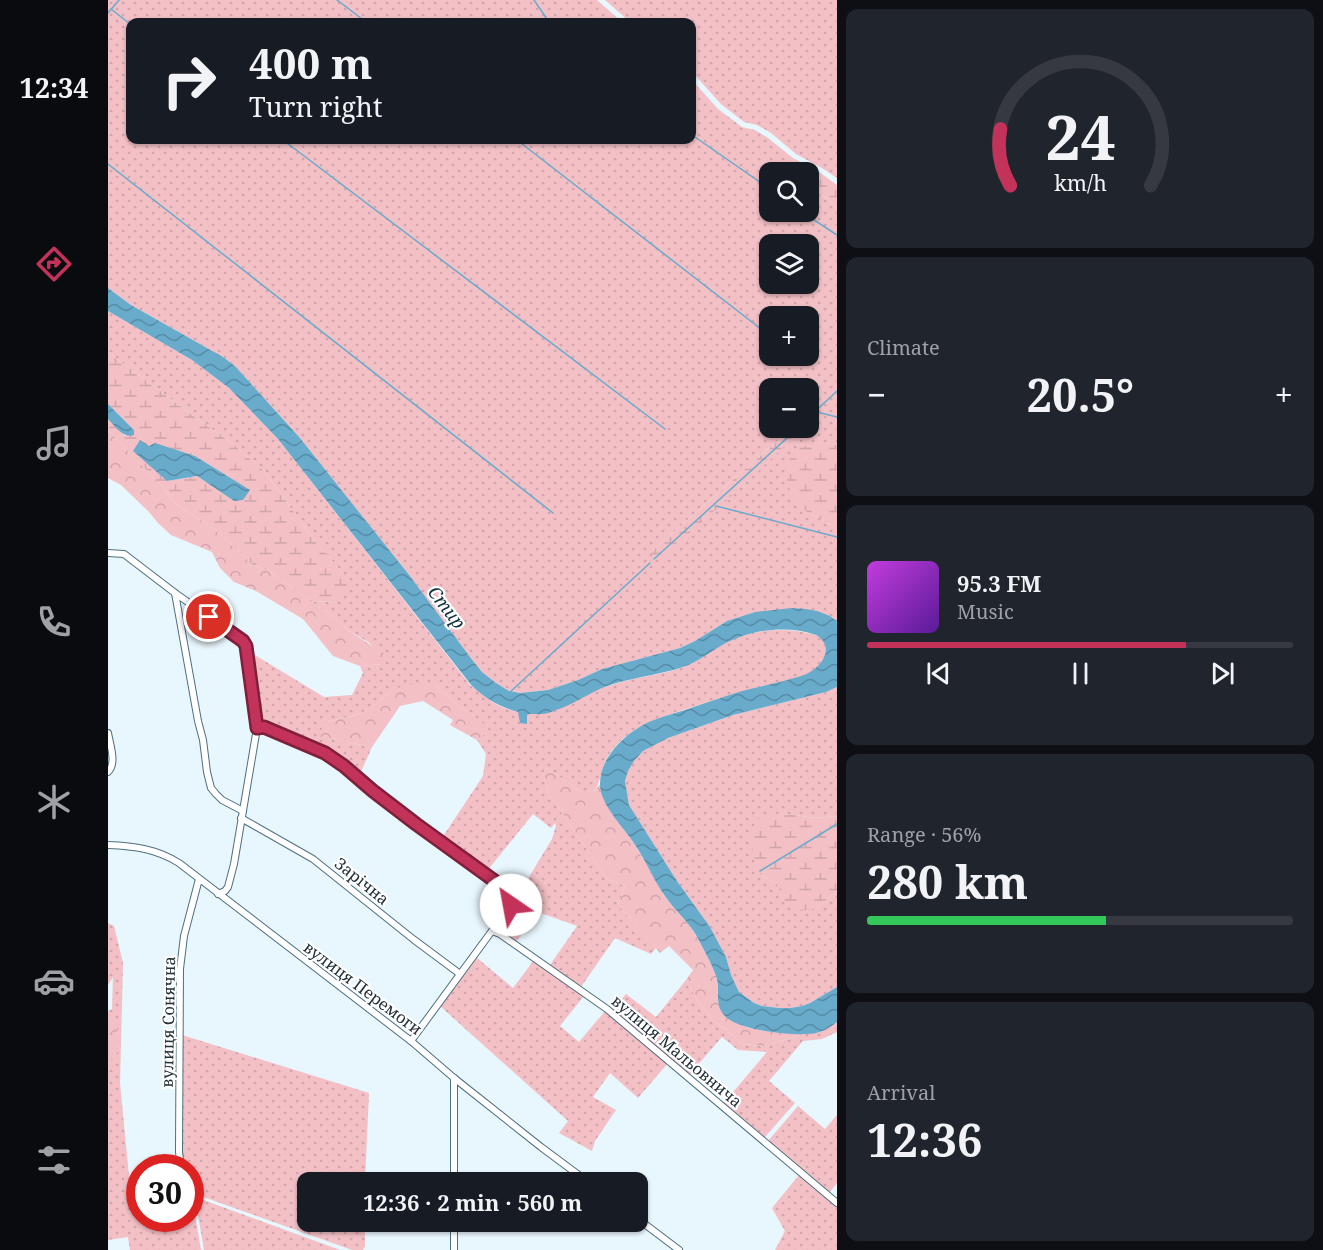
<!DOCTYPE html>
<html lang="en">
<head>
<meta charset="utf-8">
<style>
	body { margin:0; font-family:"Noto Serif",serif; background:#20242c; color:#f1f3f6; height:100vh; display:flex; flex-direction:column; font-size:22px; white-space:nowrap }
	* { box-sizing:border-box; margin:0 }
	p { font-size:20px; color:#9ea1a6 }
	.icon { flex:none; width:33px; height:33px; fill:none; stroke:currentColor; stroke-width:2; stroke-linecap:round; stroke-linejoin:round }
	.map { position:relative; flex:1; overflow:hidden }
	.side { display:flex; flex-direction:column; gap:9px; padding:9px; background:#0d0f14; width:486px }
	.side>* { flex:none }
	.top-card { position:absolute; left:18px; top:18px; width:570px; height:126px; border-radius:12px; box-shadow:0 2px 4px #0004; background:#171b24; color:#f1f3f6; overflow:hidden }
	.buttons { position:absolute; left:651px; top:162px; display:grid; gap:12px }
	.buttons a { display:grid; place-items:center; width:60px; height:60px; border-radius:12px; background:#171b24; box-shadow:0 2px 4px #0004; font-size:30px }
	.speed { position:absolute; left:18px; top:1154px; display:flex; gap:12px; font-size:30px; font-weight:700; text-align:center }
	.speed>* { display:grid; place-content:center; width:78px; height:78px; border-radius:50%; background:#171b24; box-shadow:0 2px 4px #0004; line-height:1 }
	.speed .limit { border:9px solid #d22; background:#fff; color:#111 }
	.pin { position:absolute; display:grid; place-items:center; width:51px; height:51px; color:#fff; margin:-26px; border:3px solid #fff; border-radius:50%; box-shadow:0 2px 6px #0007 }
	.me { position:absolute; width:66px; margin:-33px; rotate:327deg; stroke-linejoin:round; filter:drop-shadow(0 0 4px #0008) }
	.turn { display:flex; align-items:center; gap:21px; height:126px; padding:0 24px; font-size:27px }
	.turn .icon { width:78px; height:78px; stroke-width:2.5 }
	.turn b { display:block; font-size:42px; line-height:51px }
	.big { font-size:45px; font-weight:700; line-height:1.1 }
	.side .card { flex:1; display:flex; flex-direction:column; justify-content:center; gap:9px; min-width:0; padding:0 21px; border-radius:12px; background:#20242c }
	.side .dial { align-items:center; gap:0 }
	.dial svg { height:156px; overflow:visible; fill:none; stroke:#363941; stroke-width:7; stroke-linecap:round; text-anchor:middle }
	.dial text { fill:#f1f3f6; stroke:none }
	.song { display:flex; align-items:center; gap:18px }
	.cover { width:72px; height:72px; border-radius:9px; background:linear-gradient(135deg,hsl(290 70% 55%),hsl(270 70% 35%)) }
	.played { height:6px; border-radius:3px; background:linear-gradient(90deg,#c23259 75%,#363941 75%) }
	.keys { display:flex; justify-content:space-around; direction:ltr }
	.heat { display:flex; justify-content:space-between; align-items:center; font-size:33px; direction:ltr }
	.charge { height:9px; border-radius:4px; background:linear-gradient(90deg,#34c759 56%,#363941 0) }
	.trip { position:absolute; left:189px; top:1172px; width:351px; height:60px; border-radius:12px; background:#171b24; box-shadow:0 2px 4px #0004; font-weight:700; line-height:60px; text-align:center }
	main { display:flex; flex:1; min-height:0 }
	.tabs { display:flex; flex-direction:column; width:108px; justify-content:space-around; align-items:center; background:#090b0e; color:#9ea1a6 }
	.tabs .icon { width:42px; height:42px }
	.tabs .active { color:#c23259 }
	.tabs b { font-size:27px; color:#f1f3f6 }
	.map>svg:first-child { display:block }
	.grass { fill:url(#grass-dots); fill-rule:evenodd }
	.forest { fill:url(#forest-crowns) }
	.wetland { fill:url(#wetland-marsh); fill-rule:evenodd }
	.water { fill:url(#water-waves) }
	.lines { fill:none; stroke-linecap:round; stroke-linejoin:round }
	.stream { stroke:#69abcb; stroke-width:1.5 }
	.street-casing { stroke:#4e6f7f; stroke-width:8 }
	.street { stroke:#fff; stroke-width:6 }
	.route-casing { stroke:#7e203a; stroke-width:15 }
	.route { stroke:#c23259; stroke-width:10 }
	.labels { text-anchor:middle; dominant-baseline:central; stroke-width:4.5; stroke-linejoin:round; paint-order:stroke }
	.street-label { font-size:16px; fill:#233138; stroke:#fff }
	.water-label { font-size:18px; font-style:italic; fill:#123140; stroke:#fff }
</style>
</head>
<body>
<main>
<nav class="tabs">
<b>12:34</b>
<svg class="icon active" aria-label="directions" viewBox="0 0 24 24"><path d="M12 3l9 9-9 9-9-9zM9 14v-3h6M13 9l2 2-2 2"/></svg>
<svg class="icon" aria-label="music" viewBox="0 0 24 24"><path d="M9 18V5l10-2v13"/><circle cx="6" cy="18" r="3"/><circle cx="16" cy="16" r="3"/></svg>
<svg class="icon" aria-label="phone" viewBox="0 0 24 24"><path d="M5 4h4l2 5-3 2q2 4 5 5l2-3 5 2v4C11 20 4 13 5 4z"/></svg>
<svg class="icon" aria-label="climate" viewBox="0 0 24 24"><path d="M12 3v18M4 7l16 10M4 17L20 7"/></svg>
<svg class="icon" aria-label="car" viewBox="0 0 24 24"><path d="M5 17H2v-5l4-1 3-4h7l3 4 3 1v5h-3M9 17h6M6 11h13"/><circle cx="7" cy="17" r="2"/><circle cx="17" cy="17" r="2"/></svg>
<svg class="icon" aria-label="filters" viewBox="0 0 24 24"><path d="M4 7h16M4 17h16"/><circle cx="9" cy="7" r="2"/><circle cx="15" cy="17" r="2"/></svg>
</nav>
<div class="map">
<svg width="729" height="1250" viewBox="0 0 729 1250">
	<defs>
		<pattern id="grass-dots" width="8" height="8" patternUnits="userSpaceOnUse" patternTransform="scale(1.5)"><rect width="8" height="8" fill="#f3c0c6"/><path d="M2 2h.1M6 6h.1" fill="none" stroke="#d0a5ab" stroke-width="1.8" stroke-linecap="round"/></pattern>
		<pattern id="forest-crowns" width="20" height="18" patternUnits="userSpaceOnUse" patternTransform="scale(1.5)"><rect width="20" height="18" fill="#f3c0c6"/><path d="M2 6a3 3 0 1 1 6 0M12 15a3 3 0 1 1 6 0" fill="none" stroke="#d0a5ab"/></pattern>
		<pattern id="wetland-marsh" width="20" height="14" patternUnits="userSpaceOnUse" patternTransform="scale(1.5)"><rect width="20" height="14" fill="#f3c0c6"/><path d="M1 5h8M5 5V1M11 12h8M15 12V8" fill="none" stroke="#d0a5ab"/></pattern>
		<pattern id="water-waves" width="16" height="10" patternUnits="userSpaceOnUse" patternTransform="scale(1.5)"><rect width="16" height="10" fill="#69abcb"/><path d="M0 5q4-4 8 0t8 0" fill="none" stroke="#568ca6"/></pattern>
	</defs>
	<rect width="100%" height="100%" fill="#e8f6fd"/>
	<g class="grass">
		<path d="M0,0H489L514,22H22V140H584V80L610,109L634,127L647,130L660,138L685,158L686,170L688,172H662V212H700L701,185L722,201L729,209V445L710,442L699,512L729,528V621L722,616L647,612L619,621L587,641L572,648L494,669L470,680L440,690L412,693L401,691L388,683L374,672L362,657L302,576L192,438L127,366L115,357L23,305L0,288ZM662,244H700V284H662ZM662,316H700V356H662ZM662,388H700L701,413L707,412L706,418L701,423L700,428H696L616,502L618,508L606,511L544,551L684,428H662Z"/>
		<polygon points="497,0 729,0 729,178 714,168 688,154 663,133 649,125 636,122 613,104 584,72 584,22 522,22"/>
		<path d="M0,311L84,360L121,388L170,439L363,686L386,703L396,708L419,715L423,714H435C459,703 484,690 510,683C530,677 552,675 572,668C587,664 598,654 612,646C639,630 673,626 704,634C712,636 723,641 723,650C724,660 714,667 707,671C691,679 672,682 655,686C627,693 600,702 572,711C558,716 543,720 530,728C518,735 504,747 498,760C492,772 494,781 485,793H475L439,768L435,773L441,794L498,878L517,886L510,905L548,948L543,954L507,938L473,987L442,965L469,926L430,912L408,942L388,930L405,906L407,900L444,839L448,826L447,823L443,828L425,814L379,871L334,838L375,776L378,754L369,740L378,733L364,714L351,707L342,697L325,684L283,691L263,708L251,714L219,722L210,736L264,747L251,776L235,760L198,742L152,722L142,652L216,697L244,695L255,673L252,666L274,664L262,643L241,631L232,622L204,602L227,601L236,575L205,538L156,471L125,444L83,414L0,352Z"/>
		<polygon points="729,687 729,816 707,818 672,813 648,872 669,884 675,899 708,909 729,891 729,987 702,1003 694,1006 682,1008 671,1008 654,1006 646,1003 631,992 623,975 618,957 602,927 569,881 521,805 517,781 520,771 526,761 535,751 560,738 625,715 718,692"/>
		<polygon points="0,923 6,926 15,963 12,1083 23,1197 31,1197 32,1218 82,1218 83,1191 93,1250 22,1250 20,1237 0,1240 0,1064 11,1050 2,1018 0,1020 0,1011 4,1009 5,977 0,985"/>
		<polygon points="368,957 405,988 426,960 476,996 452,1026 471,1042 497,1011 560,1063 530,1098 502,1073 485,1097 508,1110 487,1141 484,1151 451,1133 460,1121 332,1006"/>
		<polygon points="578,980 589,1000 605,1021 619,1030 633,1044 656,1046 696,1034 713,1032 729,1022 729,1032 714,1039 695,1041 661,1081 687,1103 656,1138 615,1104 659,1052 630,1050 614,1037 581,1075 504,1010 518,994 548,1017"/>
		<polygon points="74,1035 261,1093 257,1182 200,1182 200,1221 257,1221 257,1246 255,1250 244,1250 87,1194 86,1180 83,1174 82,1167 79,1167 74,1159"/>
		<polygon points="690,1106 717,1129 729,1115 729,1183 721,1193 660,1141"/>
		<polygon points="691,1175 729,1206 729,1250 667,1250 677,1231 664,1208"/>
		<polygon points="87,1197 232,1250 96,1250"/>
	</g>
	<g class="forest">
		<polygon points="0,430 50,482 68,504 108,530 145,565 161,571 232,622 241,631 280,656 274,664 252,666 225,656 195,619 148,591 126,582 112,568 104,552 63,535 50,523 40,511 13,485 0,478"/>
		<polygon points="301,683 325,684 342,697 351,707 364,714 381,728 378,733 369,740 342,725 345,720 315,701 292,706 264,747 209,736 219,722 251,714 263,708 283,691"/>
		<path d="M439,768L475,793H485L492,784C496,810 515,825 528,847C538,862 546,879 556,895C565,909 579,920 587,934C595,947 603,962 608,976C612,990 606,1008 620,1018C638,1032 674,1033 696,1034L656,1046L633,1044L619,1030L605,1021L589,1000L578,980L585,970L561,946L552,953L510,905L517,886L498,878L441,794L435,773Z"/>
		<polygon points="2,1018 8,1020 11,1050 0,1064 0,1020"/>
	</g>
	<g class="wetland">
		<polygon points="685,158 711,172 729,185 729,209 722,201 701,185 700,172 688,172 686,170"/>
		<path d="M0,352L83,414L125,444L156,471L205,538L236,575L238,592L227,601L204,602L161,571L145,565L108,530L68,504L50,482L0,430V419L17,436L26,430L0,404ZM32,441L41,446L87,456L141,490L126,501L89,476L59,481Z"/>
		<polygon points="684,428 696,428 617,502 618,508 606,511 553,559 546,559 543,552"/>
		<polygon points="711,442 729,445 729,528 699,512 683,495 676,467 690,448"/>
		<path d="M672,813L707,818L729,816V891L708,909L687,911L675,899L669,884L648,872C645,853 640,837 649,819Z"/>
	</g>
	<g class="water">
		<path d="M0,288L23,305L115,357L127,366L192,438L302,576L362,657L374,672L388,683L401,691L412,693L440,690L470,680L494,669L572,648L587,641L619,621L647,612L684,608L698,609L709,611L722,616L729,621V687L718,692L625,715L560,738L535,751L526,761L520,771L517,781L521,805L569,881L602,927L618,957L623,975L631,992L646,1003L654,1006L671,1008H682L694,1006L702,1003L729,987V1022C724,1026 718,1030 712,1032C693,1038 635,1031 619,1018C605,1006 613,991 608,976C603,962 595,948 588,935C580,921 566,910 557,896C546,881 539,863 529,848C518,829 492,806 492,784C492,760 511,740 530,728C544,719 561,715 577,710C596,703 615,697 634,691C654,686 674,682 693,676C713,670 729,647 708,635C677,624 639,630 611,647C598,655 586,664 572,668C546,676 519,678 494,688C478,695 464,705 448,710C444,712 438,714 434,714C428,715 424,713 419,715V724L412,723L410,712C392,707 378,699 364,686L170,439L121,388L84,360L0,311Z"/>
		<path d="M0,404L26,430V435C15,439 7,426 0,419Z"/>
		<polygon points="32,440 41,446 47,443 87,456 142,490 135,500 126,501 89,476 59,481 25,451"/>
	</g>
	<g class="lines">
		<g class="stream">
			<polyline points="229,0 258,22"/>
			<polyline points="426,0 441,22"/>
			<polyline points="3,9 22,24"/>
			<polyline points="0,13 11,0"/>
			<polyline points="584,135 662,189"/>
			<polyline points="175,140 557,429"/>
			<polyline points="409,140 662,336"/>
			<polyline points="0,164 445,513"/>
			<polyline points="694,212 729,235"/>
			<polyline points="709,412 729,417"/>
			<polyline points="700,418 729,391"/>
			<polyline points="608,506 729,537"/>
			<polyline points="546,559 690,428"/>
			<polyline points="401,693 542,563"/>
			<polyline points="652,871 729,824"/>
		</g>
		<g class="street-casing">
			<g id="street">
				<polyline points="0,553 16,554 67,593 135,641 138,646 149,728 126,864 120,887 117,891 110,894"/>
				<polyline points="67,593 90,721 95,740 99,772 103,788 108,794 114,800 135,811"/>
				<polyline points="149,728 156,727 217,753 236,766 265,791 307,824 395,887 404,897 403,905 303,1041"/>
				<path d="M0,733C2,745 9,763 0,772"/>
				<polyline points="133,818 205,859 305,939 352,974"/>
				<path d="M0,845C26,846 49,849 71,863L303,1041L346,1078L433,1147L480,1182"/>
				<polyline points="384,931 392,934 499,1009 729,1203"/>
				<polyline points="76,1167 72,1160 71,1152 72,969 76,936 91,879"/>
				<polyline points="82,1178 84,1181"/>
				<polyline points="346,1182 346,1078"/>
				<polyline points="530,1219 571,1250"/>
				<polyline points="346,1250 346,1221"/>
			</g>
		</g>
		<use href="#street" class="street"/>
	</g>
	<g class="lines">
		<g class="route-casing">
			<polyline id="route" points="101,617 135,641 138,646 149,728 156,727 217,753 236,766 265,791 308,824 395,887 404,897 403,905"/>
		</g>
		<use href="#route" class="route"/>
	</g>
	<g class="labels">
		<g class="street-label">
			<text transform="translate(254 881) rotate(39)">Зарічна</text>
			<text transform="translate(255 988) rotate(37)">вулиця Перемоги</text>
			<text transform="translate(60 1022) rotate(-89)">вулиця Сонячна</text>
			<text transform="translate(569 1051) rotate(40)">вулиця Мальовнича</text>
		</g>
		<g class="water-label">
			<text transform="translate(339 607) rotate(52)">Стир</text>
		</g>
	</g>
</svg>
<div class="buttons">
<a><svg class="icon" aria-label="search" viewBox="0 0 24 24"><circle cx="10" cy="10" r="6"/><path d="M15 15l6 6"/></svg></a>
<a><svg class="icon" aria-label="layers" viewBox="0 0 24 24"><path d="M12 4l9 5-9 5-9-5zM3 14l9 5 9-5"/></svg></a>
<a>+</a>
<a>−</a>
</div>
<div class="speed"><div class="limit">30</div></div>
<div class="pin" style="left:101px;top:617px;background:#d93025"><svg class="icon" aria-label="arrive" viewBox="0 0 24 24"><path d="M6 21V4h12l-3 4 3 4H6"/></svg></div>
<svg class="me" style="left:403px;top:905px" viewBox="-20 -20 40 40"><circle r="19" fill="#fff"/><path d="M0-13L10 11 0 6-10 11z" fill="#c23259"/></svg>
<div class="trip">12:36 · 2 min · 560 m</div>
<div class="top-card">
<div class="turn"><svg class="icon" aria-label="right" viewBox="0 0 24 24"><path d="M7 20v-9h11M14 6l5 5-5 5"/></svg><div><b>400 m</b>Turn right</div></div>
</div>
</div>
<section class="side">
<div class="card dial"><svg viewBox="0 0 100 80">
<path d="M14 69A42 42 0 1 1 86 69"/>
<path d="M14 69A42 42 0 0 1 9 40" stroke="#c23259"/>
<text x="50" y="56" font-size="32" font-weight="700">24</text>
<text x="50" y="72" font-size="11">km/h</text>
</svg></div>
<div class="card"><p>Climate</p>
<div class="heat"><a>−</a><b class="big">20.5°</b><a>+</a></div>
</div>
<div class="card">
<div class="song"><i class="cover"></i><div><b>95.3 FM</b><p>Music</p></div></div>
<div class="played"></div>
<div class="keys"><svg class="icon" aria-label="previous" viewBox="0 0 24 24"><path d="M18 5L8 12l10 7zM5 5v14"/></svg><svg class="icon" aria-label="pause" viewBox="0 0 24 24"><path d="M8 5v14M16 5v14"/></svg><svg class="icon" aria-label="next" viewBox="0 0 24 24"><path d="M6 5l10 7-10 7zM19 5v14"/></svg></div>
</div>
<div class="card"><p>Range · 56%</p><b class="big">280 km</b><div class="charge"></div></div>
<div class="card"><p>Arrival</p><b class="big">12:36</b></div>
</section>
</main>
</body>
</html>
